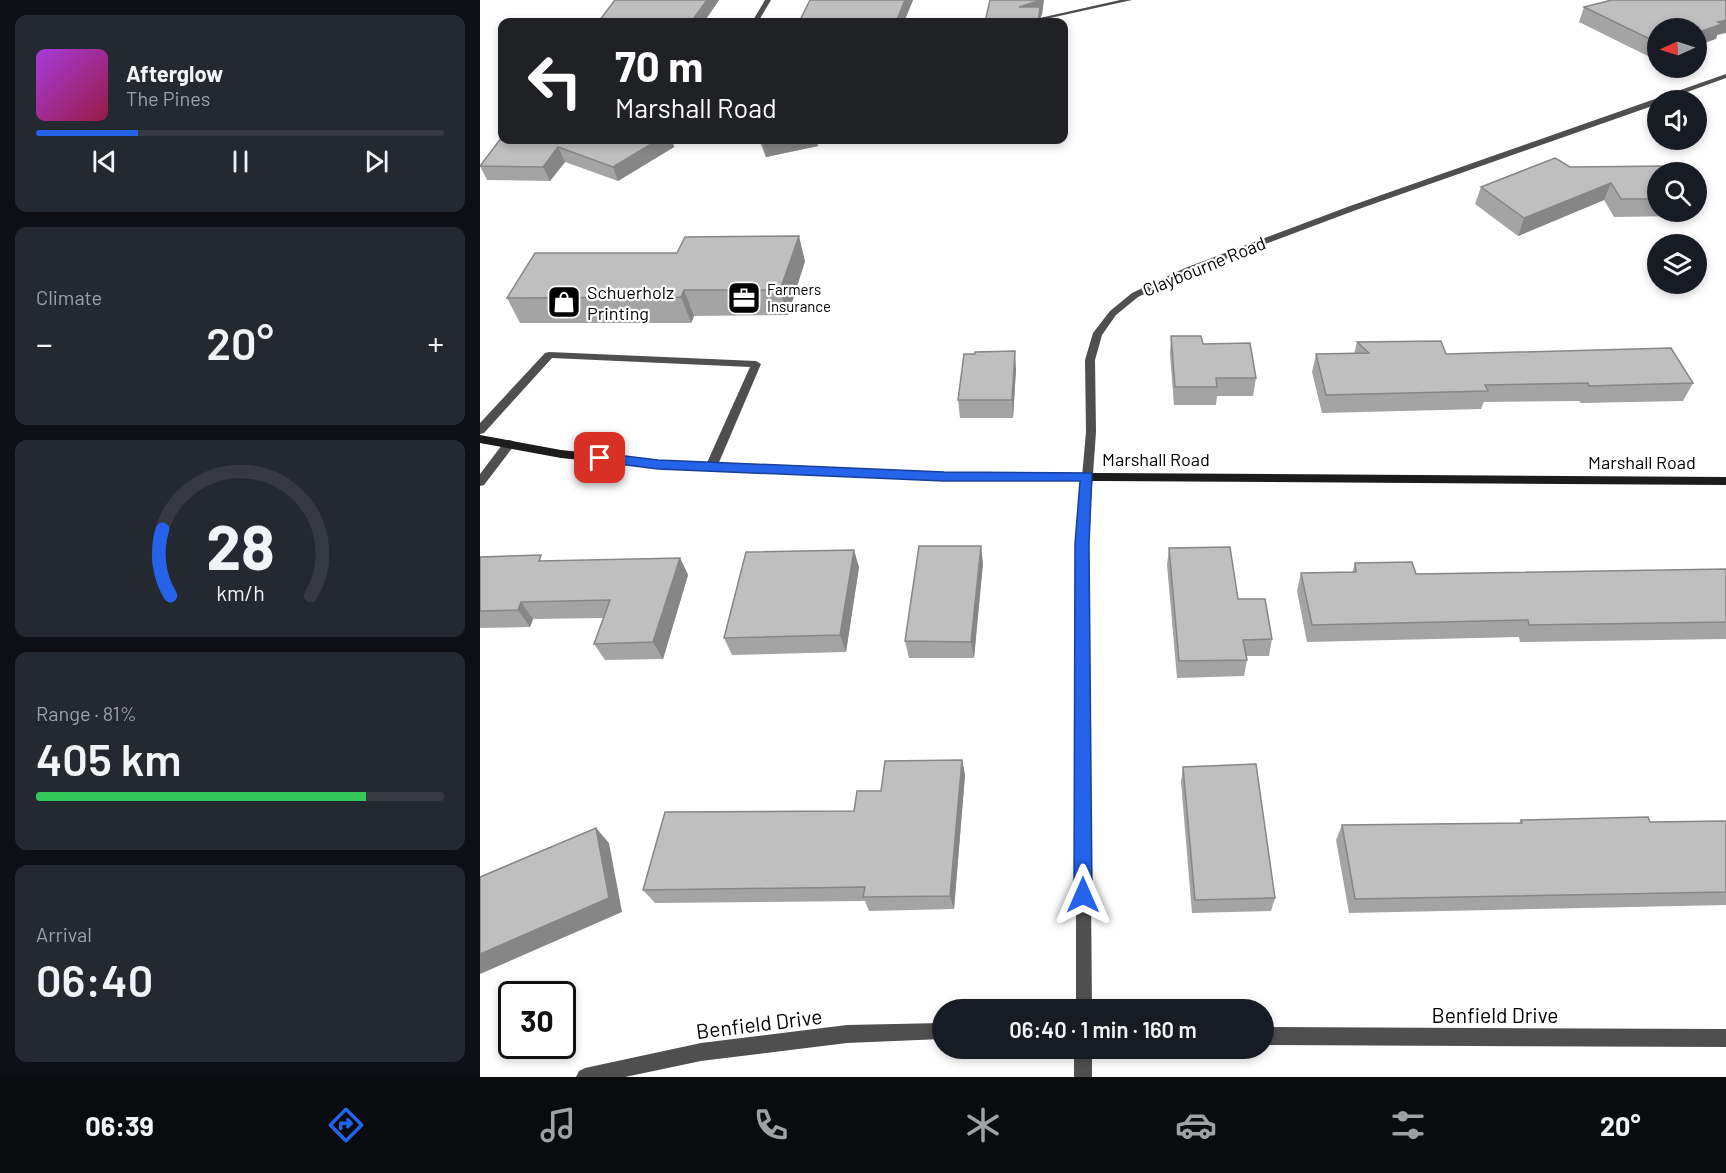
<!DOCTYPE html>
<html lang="en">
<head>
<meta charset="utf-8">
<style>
	body { margin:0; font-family:Barlow,sans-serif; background:#242831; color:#f1f3f6; height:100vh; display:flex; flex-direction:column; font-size:22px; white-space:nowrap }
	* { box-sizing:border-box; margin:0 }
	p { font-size:20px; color:#9ea1a6 }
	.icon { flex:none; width:33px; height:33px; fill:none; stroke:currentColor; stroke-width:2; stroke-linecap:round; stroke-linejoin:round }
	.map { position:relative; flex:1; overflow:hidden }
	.side { display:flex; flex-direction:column; gap:15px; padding:15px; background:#0d0f14; width:480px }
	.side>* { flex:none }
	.banner { position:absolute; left:18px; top:18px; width:570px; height:126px; border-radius:12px; box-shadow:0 3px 9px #0003; background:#202124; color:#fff; overflow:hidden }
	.needle { width:39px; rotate:267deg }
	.buttons { position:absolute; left:1167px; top:18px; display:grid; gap:12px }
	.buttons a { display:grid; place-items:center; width:60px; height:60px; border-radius:50%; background:#171b24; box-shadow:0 3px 9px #0003; font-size:30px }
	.speed { position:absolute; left:18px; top:981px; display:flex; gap:12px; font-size:30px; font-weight:700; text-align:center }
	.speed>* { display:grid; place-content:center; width:78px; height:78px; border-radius:50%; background:#171b24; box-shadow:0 3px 9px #0003; line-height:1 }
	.speed .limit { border:3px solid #111; border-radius:9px; background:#fff; color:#111 }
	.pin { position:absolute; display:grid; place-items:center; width:51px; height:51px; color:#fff; margin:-26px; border-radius:12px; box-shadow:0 3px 9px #0006 }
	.me { position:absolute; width:66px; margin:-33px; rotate:0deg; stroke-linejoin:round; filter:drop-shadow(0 0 4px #0008) }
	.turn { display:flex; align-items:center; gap:21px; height:126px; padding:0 18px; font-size:27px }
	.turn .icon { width:78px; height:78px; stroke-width:2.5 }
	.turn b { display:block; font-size:42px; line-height:51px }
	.big { font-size:45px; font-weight:600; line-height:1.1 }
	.side .card { flex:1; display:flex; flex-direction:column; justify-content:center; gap:9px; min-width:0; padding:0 21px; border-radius:12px; background:#242831 }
	.side .dial { align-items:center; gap:0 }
	.dial svg { height:156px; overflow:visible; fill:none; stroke:#363941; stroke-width:7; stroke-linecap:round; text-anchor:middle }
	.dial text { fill:#f1f3f6; stroke:none }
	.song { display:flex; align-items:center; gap:18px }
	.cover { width:72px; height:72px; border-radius:9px; background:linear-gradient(135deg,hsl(280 70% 55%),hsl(340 70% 35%)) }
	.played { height:6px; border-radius:3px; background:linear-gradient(90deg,#2563eb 25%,#363941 25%) }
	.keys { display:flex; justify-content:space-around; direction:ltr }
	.heat { display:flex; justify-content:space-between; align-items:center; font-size:33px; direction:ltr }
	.charge { height:9px; border-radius:4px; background:linear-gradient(90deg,#34c759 81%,#363941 0) }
	.trip { position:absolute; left:452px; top:999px; width:342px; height:60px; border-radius:30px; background:#171b24; box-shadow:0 3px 9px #0003; font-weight:600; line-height:60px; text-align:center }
	.menu { display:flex; height:96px; justify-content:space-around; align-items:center; background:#090b0e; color:#9ea1a6 }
	.menu .icon { width:42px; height:42px }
	.menu .active { color:#2563eb }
	.menu b { font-size:27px; color:#f1f3f6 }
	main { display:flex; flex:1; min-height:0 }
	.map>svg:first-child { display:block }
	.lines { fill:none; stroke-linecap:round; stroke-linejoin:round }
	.lane { fill:#4f4f4f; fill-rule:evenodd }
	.street { fill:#4f4f4f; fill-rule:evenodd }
	.secondary { fill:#1c1c1c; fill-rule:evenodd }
	.wall { fill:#a4a4a4 }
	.shaded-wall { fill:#868686 }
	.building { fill:#bfbfbf; stroke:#868686; stroke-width:1.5 }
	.route { fill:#2563eb; stroke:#184099; stroke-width:1.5 }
	.labels { text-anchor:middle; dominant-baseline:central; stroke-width:4.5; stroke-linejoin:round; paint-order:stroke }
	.far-poi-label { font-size:15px; fill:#000; stroke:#fff; text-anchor:start }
	.street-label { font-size:18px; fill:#000; stroke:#fff }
	.poi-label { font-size:18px; fill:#000; stroke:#fff; text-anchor:start }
	.near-street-label { font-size:21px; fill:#000; stroke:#fff }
</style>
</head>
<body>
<main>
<section class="side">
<div class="card">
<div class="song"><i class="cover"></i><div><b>Afterglow</b><p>The Pines</p></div></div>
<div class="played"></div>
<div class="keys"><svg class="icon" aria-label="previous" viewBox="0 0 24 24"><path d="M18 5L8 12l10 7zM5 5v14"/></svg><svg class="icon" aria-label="pause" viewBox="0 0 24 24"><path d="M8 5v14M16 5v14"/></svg><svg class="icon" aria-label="next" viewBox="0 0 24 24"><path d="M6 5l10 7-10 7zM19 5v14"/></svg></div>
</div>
<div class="card"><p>Climate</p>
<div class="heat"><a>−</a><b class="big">20°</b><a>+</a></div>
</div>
<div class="card dial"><svg viewBox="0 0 100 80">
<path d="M14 69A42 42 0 1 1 86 69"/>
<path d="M14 69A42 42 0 0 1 10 35" stroke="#2563eb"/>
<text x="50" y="56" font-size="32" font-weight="700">28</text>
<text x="50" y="72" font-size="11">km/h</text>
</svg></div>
<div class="card"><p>Range · 81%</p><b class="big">405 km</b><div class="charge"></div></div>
<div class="card"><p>Arrival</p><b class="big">06:40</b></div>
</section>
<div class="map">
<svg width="1246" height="1077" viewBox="0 0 1246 1077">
	<rect width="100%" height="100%" fill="#fff"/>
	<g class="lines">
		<g class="lane">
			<polygon points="69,352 276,361 281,364 237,467 231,471 225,467 270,367 72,358 4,433 0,434 0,423 65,353"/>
			<polygon points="29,440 33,441 35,444 33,447 4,485 0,486 0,474 25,441"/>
		</g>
		<g class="street">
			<polygon points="285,0 291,0 278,22 272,22"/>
			<polygon points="640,0 652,0 552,22 542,22"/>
			<polygon points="1246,74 1246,78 1185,100 1178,100 1178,104 876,210 711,272 658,297 636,315 622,335 615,360 616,432 608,544 612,1010 596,1010 596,544 606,432 605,360 613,333 630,311 652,293 705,268 870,206"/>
			<polygon points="462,1023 462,1039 367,1043 221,1061 145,1077 96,1077 99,1071 105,1068 221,1043 367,1025"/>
			<polygon points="783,1027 1246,1029 1246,1047 783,1045"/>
			<rect x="594" y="1048" width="18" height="29"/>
		</g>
		<polygon class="secondary" points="0,435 81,450 178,460 463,472 1246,477 1246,485 463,480 178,468 81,458 0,443"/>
	</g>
	<g class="wall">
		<polygon points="135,0 239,0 224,22 119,22 119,21"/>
		<polygon points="433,0 424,22 321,22 320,20"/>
		<polygon points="1104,7 1237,35 1236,39 1178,28 1178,59 1176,60 1099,22"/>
		<polygon points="22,140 192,140 194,147 138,181 85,162 70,181 7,180 0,166"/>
		<polygon points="279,140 337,140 338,146 286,157"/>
		<polygon points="1090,167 1178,172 1178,212 1205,212 1203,216 1134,217 1124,200 1038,236 995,204 1001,187"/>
		<polygon points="325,261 308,315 214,316 211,323 40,323 27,298"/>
		<polygon points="691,336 723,344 776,378 773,396 737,396 736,405 694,405 690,354"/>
		<polygon points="877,342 966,354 1213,383 1203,401 1101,403 1099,401 1004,402 1001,409 842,413 832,372 836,354 874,354"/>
		<polygon points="495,354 536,369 533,418 480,418 478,400"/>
		<polygon points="689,548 792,639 789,656 766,656 767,660 764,676 697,678 687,565"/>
		<polygon points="0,557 64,561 200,558 208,575 183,659 125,660 114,644 123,618 53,619 50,627 0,628"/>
		<polygon points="503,563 494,658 429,658 425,641"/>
		<polygon points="875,563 936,574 1246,569 1246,639 1040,642 1039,637 827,642 817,591 821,573 872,573"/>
		<polygon points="379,567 366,652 252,655 244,638"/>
		<polygon points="482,760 485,775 474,909 389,911 385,901 175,903 163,890 374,811 401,791"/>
		<polygon points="703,767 795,898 791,911 712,913 701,782"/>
		<polygon points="1041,820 1170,822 1246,821 1246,905 869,913 856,840 862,825 1039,823"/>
	</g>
	<g class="shaded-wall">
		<polygon points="227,0 239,0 224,22 211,22"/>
		<polygon points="425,0 433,0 424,22 416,22"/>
		<polygon points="561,0 564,0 562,15 561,16 561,22 558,22 539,7"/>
		<polygon points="1246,20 1246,33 1237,35 1236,39 1216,46 1216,33 1238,22"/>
		<polygon points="178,140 192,140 194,147 138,181 133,167"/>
		<polygon points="295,140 337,140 338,146 286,157 282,142"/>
		<polygon points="78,147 85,162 70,181 63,167"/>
		<polygon points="1131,183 1124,200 1038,236 1044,218"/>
		<polygon points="319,236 325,261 308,315 300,290"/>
		<polygon points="204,290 214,316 211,323 201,297"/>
		<polygon points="535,351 536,369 533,418 532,400"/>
		<polygon points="501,546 503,563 494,658 491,642"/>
		<polygon points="374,550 379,567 366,652 360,635"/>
		<polygon points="200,558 208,575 183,659 173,642"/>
		<polygon points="41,602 53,619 50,627 38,610"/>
		<polygon points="482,760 485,775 474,909 470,896"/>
		<polygon points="116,828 129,843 142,912 0,974 0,954"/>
	</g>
	<g class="building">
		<polygon points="135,0 227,0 211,22 145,22 146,21 119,21"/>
		<polygon points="330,0 425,0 416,22 343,22 344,20 320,20"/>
		<polygon points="510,0 561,0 539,7 560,7 558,22 505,22"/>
		<polygon points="1132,0 1246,0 1246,20 1238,22 1242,24 1216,33 1216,28 1178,28 1178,43 1104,7"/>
		<polygon points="22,137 22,140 178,140 133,167 78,147 63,167 0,166"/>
		<polygon points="281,140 295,140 282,142"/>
		<polygon points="1075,158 1090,167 1188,166 1193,172 1178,172 1178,199 1141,199 1131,183 1044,218 1001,187"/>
		<polygon points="319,236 300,290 204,290 201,297 27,298 55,253 197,253 205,237"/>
		<polygon points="691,336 721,336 723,344 770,343 776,378 736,378 737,387 695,387"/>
		<polygon points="961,341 966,354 1191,348 1213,383 1109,386 1108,383 1005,385 1008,391 846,395 836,354 889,353 877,342"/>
		<polygon points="535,351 532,400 478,400 484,354 495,354 495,352"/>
		<polygon points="439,546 501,546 491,642 425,641"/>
		<polygon points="750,547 758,599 785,599 792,639 763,640 767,660 699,661 689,548"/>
		<polygon points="374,550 360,635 244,638 266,552"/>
		<polygon points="61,555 59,561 200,558 173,642 114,644 130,600 41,602 38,610 0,611 0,557"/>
		<polygon points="932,562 936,574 1246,569 1246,622 1049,625 1048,620 832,625 821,573 876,572 875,563"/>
		<polygon points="482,760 470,896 383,897 385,887 163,890 185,812 374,811 377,791 401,791 405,761"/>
		<polygon points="776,764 795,898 715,900 703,767"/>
		<polygon points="1168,817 1170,822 1246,821 1246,892 875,899 862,825 1042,823 1041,820"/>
		<polygon points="116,828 129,898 0,954 0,877"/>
	</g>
	<polygon class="route" points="120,453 178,460 464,472 612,473 609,544 612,895 610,902 603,904 597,902 594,895 595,544 600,481 464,481 178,469 115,461 113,458"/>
	<defs>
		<g id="office-square" transform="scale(1.725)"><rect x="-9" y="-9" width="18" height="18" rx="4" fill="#000" stroke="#fff"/><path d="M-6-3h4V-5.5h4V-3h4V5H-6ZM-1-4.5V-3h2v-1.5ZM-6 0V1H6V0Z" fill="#fff"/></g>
		<g id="shop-square" transform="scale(1.725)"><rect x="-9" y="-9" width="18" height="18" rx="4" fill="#000" stroke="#fff"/><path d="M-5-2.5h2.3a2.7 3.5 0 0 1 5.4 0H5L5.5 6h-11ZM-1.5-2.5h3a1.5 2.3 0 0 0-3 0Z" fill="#fff"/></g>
	</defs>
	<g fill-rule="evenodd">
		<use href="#office-square" x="264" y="298"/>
		<use href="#shop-square" x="84" y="302"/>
	</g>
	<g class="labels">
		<g class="far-poi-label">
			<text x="287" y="289">Farmers<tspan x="287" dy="17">Insurance</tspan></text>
		</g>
		<g class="street-label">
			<text transform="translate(724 266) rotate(-22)">Claybourne Road</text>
			<text x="676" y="459">Marshall Road</text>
			<text x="1162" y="462">Marshall Road</text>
		</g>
		<g class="poi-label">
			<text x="107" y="292">Schuerholz<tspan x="107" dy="21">Printing</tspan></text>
		</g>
		<g class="near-street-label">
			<text x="1015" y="1014">Benfield Drive</text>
			<text transform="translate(279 1023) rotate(-7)">Benfield Drive</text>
		</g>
	</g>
</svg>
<div class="buttons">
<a><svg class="needle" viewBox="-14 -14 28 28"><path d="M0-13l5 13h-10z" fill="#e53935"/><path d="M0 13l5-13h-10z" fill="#9ea1a6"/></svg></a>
<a><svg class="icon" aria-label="sound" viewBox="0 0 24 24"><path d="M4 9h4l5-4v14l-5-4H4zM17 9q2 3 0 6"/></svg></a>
<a><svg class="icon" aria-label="search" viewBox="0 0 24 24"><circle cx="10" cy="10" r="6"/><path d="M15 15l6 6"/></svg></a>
<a><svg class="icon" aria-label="layers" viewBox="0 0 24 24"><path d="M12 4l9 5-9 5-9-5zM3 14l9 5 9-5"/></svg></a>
</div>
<div class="speed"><div class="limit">30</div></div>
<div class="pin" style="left:120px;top:458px;background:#d93025"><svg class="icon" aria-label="arrive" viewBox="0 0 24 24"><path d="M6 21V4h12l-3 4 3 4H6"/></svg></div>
<svg class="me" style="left:603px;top:895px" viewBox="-20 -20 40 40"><path d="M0-17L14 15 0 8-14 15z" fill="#2563eb" stroke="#fff" stroke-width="4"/></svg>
<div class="trip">06:40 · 1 min · 160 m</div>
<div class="banner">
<div class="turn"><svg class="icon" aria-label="left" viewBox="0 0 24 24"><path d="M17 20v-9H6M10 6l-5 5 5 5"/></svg><div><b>70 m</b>Marshall Road</div></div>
</div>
</div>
</main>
<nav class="menu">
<b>06:39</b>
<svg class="icon active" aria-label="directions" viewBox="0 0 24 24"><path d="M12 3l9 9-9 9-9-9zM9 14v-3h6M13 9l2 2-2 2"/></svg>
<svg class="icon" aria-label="music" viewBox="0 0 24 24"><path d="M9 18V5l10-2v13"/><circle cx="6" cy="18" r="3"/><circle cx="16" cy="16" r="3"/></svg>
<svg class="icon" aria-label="phone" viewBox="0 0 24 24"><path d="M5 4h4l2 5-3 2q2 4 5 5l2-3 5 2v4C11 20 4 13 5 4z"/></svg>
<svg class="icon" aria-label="climate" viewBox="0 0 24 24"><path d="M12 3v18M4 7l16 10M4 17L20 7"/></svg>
<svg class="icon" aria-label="car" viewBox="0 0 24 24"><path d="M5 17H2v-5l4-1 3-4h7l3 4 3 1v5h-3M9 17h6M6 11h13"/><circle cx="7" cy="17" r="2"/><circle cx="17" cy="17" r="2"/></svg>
<svg class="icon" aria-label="filters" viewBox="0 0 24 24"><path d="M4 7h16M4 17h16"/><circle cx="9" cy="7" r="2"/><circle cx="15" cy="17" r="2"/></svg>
<b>20°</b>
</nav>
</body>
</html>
